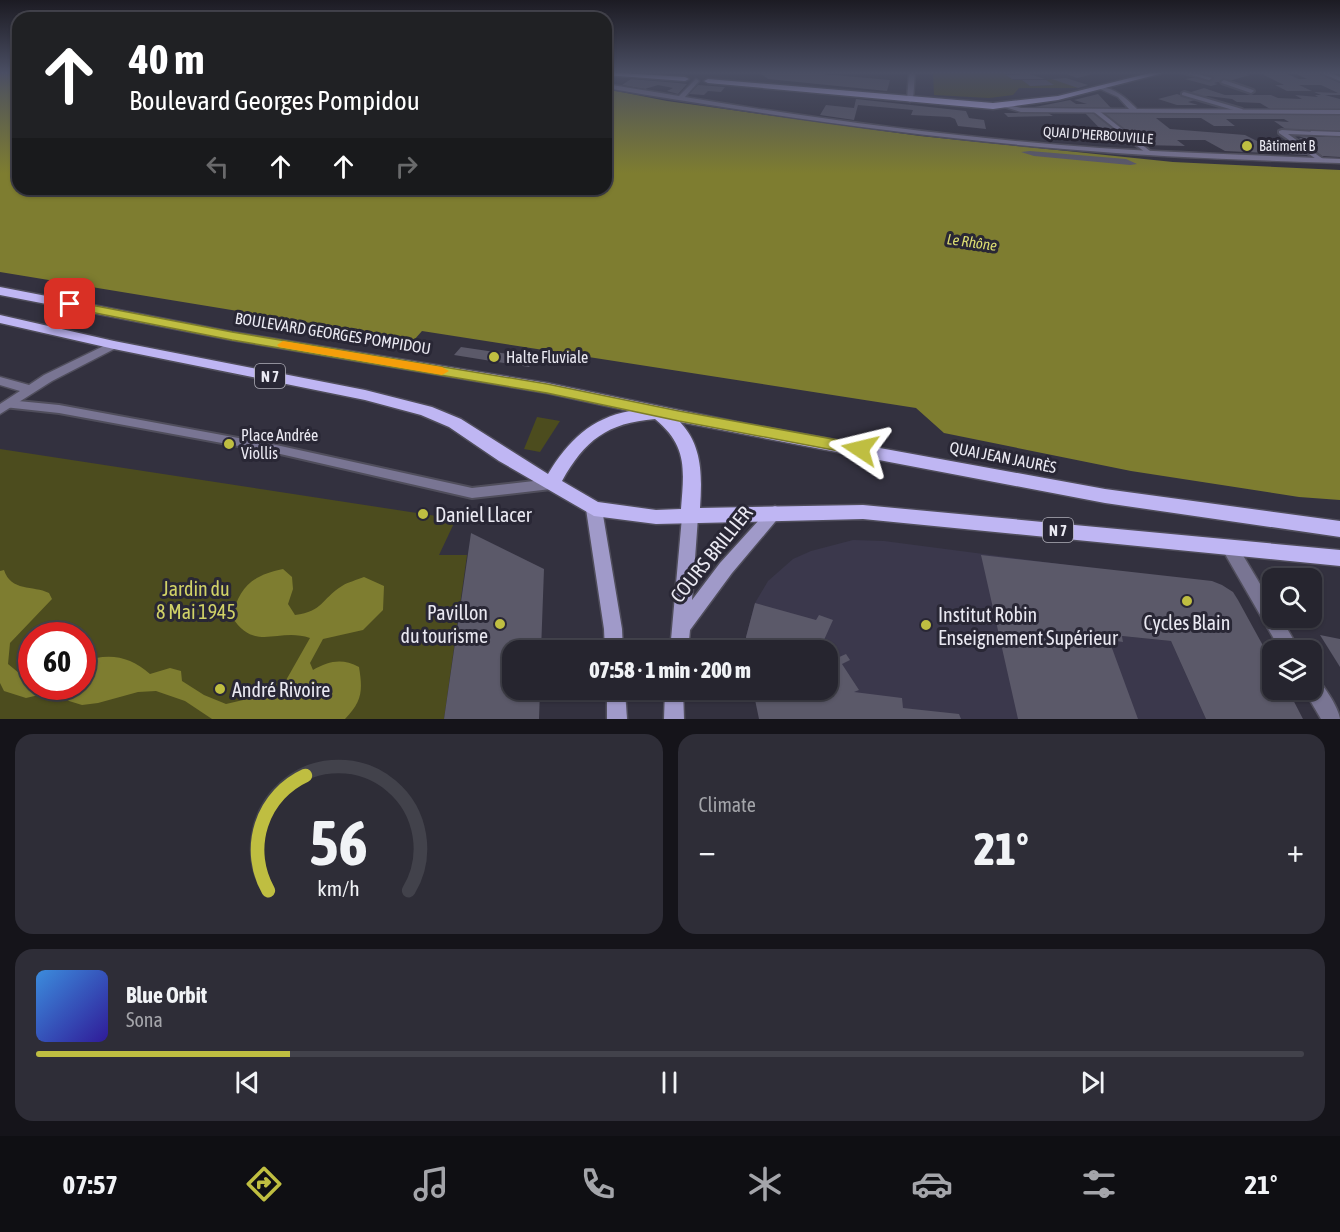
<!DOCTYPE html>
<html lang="en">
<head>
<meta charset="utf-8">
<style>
	body { margin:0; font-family:"Asap Condensed",sans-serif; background:#2e2d37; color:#f1f3f6; height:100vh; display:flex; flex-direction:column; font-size:22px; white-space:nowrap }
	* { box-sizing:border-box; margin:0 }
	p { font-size:20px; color:#a4a5aa }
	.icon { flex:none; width:33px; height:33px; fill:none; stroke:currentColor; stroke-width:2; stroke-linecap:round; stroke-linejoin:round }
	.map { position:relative; height:719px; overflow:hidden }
	.details { display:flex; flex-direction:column; gap:15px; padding:15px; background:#15141a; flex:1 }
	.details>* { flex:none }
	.top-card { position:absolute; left:12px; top:12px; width:600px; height:183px; border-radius:18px; box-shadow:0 2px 4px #0004,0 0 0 2px #42424b; background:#202124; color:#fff; overflow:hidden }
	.fabs { position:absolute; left:1262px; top:568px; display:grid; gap:12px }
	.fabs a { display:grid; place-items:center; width:60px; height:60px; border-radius:12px; background:#26252f; box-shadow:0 2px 4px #0004,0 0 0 2px #42424b; font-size:30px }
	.speed { position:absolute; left:18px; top:622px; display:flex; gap:12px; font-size:30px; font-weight:700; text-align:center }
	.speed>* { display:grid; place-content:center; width:78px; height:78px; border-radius:50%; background:#26252f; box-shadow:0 2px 4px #0004,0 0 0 2px #42424b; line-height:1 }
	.speed .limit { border:9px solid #d22; background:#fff; color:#111 }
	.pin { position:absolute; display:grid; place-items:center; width:51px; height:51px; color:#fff; margin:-26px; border-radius:12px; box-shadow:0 3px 9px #0006 }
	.me { position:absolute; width:66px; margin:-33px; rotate:280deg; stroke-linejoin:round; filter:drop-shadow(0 0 4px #0008) }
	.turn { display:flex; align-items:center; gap:21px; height:126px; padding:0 18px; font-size:27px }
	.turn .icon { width:78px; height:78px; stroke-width:2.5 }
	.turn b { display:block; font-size:42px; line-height:51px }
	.lanes { display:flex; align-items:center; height:57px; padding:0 18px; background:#0003; justify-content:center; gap:30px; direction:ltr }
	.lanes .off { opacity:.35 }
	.big { font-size:45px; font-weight:800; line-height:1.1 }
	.details .card { flex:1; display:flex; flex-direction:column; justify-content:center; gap:9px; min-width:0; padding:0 21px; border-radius:18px; background:#2e2d37 }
	.details .dial { align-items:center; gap:0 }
	.dial svg { height:156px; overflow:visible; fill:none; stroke:#42424b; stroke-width:7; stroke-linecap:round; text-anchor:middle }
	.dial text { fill:#f1f3f6; stroke:none }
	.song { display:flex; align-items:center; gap:18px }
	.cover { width:72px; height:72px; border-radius:9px; background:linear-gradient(135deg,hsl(210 70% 55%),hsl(250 70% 35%)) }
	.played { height:6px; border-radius:3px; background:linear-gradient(90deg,#bfbe41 20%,#42424b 20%) }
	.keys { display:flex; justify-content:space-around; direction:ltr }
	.heat { display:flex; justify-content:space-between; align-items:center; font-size:33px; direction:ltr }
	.details .tiles { flex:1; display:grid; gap:15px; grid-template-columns:1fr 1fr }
	.card:last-child { grid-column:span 2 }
	.trip { position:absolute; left:502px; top:640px; width:336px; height:60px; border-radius:18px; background:#26252f; box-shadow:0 2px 4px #0004,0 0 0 2px #42424b; font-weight:800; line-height:60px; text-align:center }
	.tab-bar { display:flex; height:96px; justify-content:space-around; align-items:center; background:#0f0f13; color:#a4a5aa }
	.tab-bar .icon { width:42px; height:42px }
	.tab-bar .current { color:#bfbe41 }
	.tab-bar b { font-size:27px; color:#f1f3f6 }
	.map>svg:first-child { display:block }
	.built { fill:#3b384c }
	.green { fill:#4c4c1e; fill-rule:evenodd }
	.water { fill:#7e7d30 }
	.building { fill:#5b5969 }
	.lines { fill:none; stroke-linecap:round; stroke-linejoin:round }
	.lane-casing { stroke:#504e5c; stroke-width:4 }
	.street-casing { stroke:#504e5c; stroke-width:3 }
	.secondary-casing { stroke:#504e5c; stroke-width:3 }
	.primary-casing { stroke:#504e5c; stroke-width:3 }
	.lane { fill:#797593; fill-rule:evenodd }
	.street { fill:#797593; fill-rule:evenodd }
	.secondary { fill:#a09ac9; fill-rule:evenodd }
	.primary { fill:#bfb6f3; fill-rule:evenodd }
	.route { fill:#bfbe41; stroke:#7c7c2a; stroke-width:1.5 }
	.slow { fill:#f59e0b }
	.poi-dot { fill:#bfbe41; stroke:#292735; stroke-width:2 }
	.labels { text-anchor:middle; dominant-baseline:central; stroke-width:6; stroke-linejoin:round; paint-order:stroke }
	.far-street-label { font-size:14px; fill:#eae9f2; stroke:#292735 }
	.far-poi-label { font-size:14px; fill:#eae9f2; stroke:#292735; text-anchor:start }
	.far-water-label { font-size:15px; font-style:italic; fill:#dcdd72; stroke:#292735 }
	.shield { fill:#292735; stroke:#b0afb9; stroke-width:1.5 }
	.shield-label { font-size:15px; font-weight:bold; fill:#eae9f2 }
	.street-label { font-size:16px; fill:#eae9f2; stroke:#292735 }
	.poi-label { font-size:16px; fill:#eae9f2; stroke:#292735; text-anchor:start }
	.near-poi-label { font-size:20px; fill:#eae9f2; stroke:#292735; text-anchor:start }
	.near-street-label { font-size:20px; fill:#eae9f2; stroke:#292735 }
	.near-park-label { font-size:20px; fill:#d1d267; stroke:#292735 }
</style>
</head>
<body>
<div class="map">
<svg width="1340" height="719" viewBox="0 0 1340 719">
	<rect width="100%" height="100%" fill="#33313f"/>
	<polygon class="built" points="853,540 884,541 1083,567 1123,642 1122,636 1171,641 1206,719 759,719 828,690 828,651 747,651 746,637 755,603 768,581 793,559 811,551"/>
	<g class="green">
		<polygon points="930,72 1002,72 1013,80 1022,80 1030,86 1053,85 1046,80 1054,79 1078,88 1019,88 1013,95 989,98 934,95 933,73"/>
		<polygon points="537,417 560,421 540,452 524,449"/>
		<path d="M0,449L456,519L439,555H467L444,719H0ZM32,636H82V687H32Z"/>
	</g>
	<g class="water">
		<polygon points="0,72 18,72 18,189 606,189 606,89 667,101 920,136 1173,162 1340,170 1340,500 1299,497 1131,471 944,433 916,408 422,331 414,340 0,272"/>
		<path d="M283,569L292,577L293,589L288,604L295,615C324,611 320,600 342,586C348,582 357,580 364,577L384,586L383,610L363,630L323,639L310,663L313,670C329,661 342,658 359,667C363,691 362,701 345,719H212L185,701L156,691L138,692L98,703L82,705L69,701L56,691L26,698L4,691L0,683V571L4,570C11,592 33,585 49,593L52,599L10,643L8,664L25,678H31L32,687H82L83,662C108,652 130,656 150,674L170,668L181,671L182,681L204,695L226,704L273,693L285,682L310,638C278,627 255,653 232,617C239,587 253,575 283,569Z"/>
	</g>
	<g class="building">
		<polygon points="759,72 800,72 890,80 887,91 768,79"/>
		<polygon points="1062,72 1097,72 1097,73 1077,78"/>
		<polygon points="1212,72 1240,72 1250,75 1222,83 1218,82 1214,83 1218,84 1211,86 1185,79 1198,77 1207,79 1200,75"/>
		<polygon points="1258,72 1283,72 1299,79 1307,79 1292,72 1315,72 1340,83 1340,95 1325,95 1340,99 1340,110 1270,109 1260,103 1237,102 1232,99 1208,96 1202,97 1188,93 1204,88 1225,95 1271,95 1278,98 1302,99 1295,95 1318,97 1315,95 1321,95 1314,92 1338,93 1321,85 1299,85 1312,91 1287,91 1275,85 1284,85"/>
		<polygon points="1029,74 1045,79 1012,79 1006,75"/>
		<polygon points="1066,78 1088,85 1078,88 1052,79"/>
		<polygon points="631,79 678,83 687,84 678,94 667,91 673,88 658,85 645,89 622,85"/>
		<polygon points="1022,80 1046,80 1054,85 1030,86"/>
		<polygon points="698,85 725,87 721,92 708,91 704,95 689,94"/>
		<polygon points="1098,94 1111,108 1030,108 1070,100 1076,104 1087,104 1074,100"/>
		<polygon points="1177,94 1195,100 1188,102 1198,105 1177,105 1158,99"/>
		<polygon points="856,99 966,111 969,118 984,120 986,129 958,126 955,119 950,117 911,115 913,110 858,105 854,120 820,115 826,105 854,108"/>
		<polygon points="1084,112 1095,113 1127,141 1112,141"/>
		<polygon points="1102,112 1340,114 1340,133 1287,130 1274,121 1289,122 1284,119 1226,119 1235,126 1214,126 1201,118 1156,118 1170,129 1245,135 1261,143 1278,144 1273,140 1288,141 1309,155 1225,151 1205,140 1177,140 1185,146 1143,145"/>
		<polygon points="1004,113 1048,113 1053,116 1008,117"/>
		<polygon points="1321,134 1340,135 1340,157 1322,156 1299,138 1304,138 1299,136 1326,137"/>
		<polygon points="1030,151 1126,159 1137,164 1130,165 1034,156 1021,152"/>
		<polygon points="461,347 535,358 529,367 454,355"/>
		<polygon points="471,533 544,569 541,651 513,651 513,690 540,690 539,719 444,719"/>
		<polygon points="981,555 1212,581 1222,585 1233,592 1238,600 1272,662 1272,690 1288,690 1303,719 1206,719 1171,641 1122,636 1123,642 1109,640 1138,719 1018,719"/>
		<polygon points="755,603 816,620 819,615 833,620 819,651 747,651 746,637"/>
		<polygon points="1320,635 1340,639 1340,667"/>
		<polygon points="846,654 850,660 842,664 859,690 854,692 902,698 903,708 959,714 961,719 759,719 753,690 828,690 828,662"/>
	</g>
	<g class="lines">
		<g class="lane-casing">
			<g id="lane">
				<polygon points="1181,72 1190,72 1212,78 1209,80"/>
				<polygon points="1224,80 1253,90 1254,91 1251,93 1222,83 1221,82"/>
				<polygon points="1184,92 1242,109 1243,110 1240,112 1182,95 1182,93"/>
				<polygon points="1094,110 1098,110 1150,151 1150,153 1146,153 1094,112"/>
				<polygon points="1282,130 1316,132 1316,134 1314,135 1288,134 1323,159 1323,161 1319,161 1279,133 1279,131"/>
				<polygon points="8,400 59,405 276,445 472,488 551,479 556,481 557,484 556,487 551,489 472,498 276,453 59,413 4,407 2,404"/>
			</g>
		</g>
		<g class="street-casing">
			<g id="street">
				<polygon points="909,72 915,72 913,100 910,102 907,100"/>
				<polygon points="1319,72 1327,72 1340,77 1340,81"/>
				<path d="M696,79L699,81L685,97C822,120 961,138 1100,148C1180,153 1260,155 1340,159V163C1248,160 1156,157 1064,149C910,136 758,114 606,88V84L679,96Z"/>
				<path d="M1100,87C1115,88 1126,98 1137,109L1340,110V114L1021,112L1001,106L1004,104L1021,108L1129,109L1118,97L1100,89Z"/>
				<polygon points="1311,131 1340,132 1340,136 1314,135 1310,133"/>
				<polygon points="114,341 120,345 118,347 52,381 0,414 0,404 20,391 0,385 0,377 29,385 44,375"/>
				<polygon points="1229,541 1235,542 1272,604 1272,618 1281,618 1300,651 1281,651 1221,547 1223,542"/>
				<path d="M1311,675C1321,679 1339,708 1340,719H1321L1304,690H1311Z"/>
			</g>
		</g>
		<g class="secondary-casing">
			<g id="secondary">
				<polygon points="594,503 599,505 602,509 622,629 623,651 605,651 604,629 586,509 589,505"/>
				<polygon points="775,506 780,508 783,512 780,516 732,573 690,630 688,651 670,651 682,517 685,513 690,511 695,513 698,517 692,600 720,563 770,508"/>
				<polygon points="607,690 625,690 627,719 607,719"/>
				<polygon points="665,690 683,690 684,719 664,719"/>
			</g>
		</g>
		<g class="primary-casing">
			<g id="primary">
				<polygon points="606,72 685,77 689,79 685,81 606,75"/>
				<polygon points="1154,72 1167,72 1058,100 993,109 708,83 704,81 708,79 993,103 1058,96"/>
				<path d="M0,287L232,332L547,383L737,422L1105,489L1340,521V537L1105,503L680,422C703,446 702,477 700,508L863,505L1340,550V566L863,519L656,524L594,516L499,461L449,427L421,415L365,400L114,349L0,323V315L114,341L365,390L432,407L461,419L548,474C568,441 591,418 630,411L547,393L232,340L0,295ZM655,419C688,446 684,470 681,509L656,510L598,502L562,481C585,440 607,423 655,419Z"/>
			</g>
		</g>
		<use href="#lane" class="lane"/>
		<use href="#street" class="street"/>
		<use href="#secondary" class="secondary"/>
		<use href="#primary" class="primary"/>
	</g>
	<linearGradient id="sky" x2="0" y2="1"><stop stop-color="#1c1b23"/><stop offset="0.42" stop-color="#4a4e63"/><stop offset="1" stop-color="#4a4e63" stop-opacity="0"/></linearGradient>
	<rect width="1340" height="173" fill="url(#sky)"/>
	<polygon class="route" points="70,301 232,332 547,384 679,411 860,444 865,445 868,449 865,453 860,455 679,421 547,393 232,340 65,307 63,304 65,302"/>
	<polygon class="slow" points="283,341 442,367 449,371 442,375 279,347 277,345"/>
	<g class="poi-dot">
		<circle cx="1247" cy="146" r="6"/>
		<circle cx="494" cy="357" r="6"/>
		<circle cx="229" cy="444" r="6"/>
		<circle cx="423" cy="514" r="6"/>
		<circle cx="1187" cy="601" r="6"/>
		<circle cx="500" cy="624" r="6"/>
		<circle cx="926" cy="625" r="6"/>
		<circle cx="220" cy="689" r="6"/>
	</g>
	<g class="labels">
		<g class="far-street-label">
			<text transform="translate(1098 135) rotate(4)">QUAI D'HERBOUVILLE</text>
		</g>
		<g class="far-poi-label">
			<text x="1259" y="146">Bâtiment B</text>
		</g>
		<g class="far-water-label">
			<text transform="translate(972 242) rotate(8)">Le Rhône</text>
		</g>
		<g class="shield">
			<rect x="255" y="364" width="30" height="24" rx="4.5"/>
			<rect x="1043" y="518" width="30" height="24" rx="4.5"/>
		</g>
		<g class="shield-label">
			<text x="270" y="376">N 7</text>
			<text x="1058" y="530">N 7</text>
		</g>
		<g class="street-label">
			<text transform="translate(333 333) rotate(9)">BOULEVARD GEORGES POMPIDOU</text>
			<text transform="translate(1003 457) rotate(11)">QUAI JEAN JAURÈS</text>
		</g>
		<g class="poi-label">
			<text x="506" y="357">Halte Fluviale</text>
			<text x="241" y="435">Place Andrée<tspan x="241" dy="18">Viollis</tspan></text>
		</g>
		<g class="near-poi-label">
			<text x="435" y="514">Daniel Llacer</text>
			<text x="488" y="612" text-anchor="end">Pavillon<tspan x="488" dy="23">du tourisme</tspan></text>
			<text x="938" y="614">Institut Robin<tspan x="938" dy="23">Enseignement Supérieur</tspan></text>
			<text x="1187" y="622" text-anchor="middle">Cycles Blain</text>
			<text x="232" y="689">André Rivoire</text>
		</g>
		<g class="near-street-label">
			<text transform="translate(711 554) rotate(-51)">COURS BRILLIER</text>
		</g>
		<g class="near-park-label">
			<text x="196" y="588">Jardin du<tspan x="196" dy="23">8 Mai 1945</tspan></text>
		</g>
	</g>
</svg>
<div class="fabs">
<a><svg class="icon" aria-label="search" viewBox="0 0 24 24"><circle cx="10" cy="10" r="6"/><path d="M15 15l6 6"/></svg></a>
<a><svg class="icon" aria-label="layers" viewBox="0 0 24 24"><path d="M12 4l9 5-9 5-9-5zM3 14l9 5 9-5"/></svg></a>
</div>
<div class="speed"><div class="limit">60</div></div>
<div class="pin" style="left:70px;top:304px;background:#d93025"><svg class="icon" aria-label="arrive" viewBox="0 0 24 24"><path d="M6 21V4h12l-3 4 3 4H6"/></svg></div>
<svg class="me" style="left:860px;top:449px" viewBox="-20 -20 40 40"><path d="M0-17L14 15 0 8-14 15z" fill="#bfbe41" stroke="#fff" stroke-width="4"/></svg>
<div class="trip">07:58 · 1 min · 200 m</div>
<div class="top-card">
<div class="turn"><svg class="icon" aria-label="ahead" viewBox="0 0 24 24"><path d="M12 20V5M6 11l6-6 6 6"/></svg><div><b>40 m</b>Boulevard Georges Pompidou</div></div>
<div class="lanes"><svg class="icon off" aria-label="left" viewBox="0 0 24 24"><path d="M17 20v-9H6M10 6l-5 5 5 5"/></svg><svg class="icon" aria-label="ahead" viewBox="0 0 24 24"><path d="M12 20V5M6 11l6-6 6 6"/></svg><svg class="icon" aria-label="ahead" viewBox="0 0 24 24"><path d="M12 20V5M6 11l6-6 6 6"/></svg><svg class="icon off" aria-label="right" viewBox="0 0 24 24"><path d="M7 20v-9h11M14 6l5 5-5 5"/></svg></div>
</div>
</div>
<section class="details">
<div class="tiles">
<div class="card dial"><svg viewBox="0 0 100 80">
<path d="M14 69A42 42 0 1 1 86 69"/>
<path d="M14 69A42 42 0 0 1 33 10" stroke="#bfbe41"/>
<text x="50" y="56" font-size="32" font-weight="700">56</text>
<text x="50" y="72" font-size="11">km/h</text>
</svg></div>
<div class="card"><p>Climate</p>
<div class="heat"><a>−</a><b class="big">21°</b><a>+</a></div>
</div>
<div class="card">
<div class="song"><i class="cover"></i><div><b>Blue Orbit</b><p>Sona</p></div></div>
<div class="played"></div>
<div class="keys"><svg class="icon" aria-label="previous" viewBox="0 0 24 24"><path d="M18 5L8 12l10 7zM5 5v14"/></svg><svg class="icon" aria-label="pause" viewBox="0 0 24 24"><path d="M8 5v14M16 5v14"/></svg><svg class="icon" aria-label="next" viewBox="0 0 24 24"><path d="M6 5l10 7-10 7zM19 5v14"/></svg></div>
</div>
</div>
</section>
<nav class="tab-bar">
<b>07:57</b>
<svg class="icon current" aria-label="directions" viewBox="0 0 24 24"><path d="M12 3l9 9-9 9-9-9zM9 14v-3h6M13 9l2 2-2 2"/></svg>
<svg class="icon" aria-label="music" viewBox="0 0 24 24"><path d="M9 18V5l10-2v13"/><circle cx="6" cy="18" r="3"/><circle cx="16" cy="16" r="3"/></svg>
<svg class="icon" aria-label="phone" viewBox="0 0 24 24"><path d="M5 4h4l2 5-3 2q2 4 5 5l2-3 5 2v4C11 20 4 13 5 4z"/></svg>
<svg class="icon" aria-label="climate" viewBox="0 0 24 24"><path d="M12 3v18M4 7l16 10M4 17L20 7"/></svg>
<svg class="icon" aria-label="car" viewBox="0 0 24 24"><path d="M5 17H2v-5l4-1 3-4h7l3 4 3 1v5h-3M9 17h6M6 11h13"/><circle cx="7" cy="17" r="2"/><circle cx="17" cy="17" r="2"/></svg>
<svg class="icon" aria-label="filters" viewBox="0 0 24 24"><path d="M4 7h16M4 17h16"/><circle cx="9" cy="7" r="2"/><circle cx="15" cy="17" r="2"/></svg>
<b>21°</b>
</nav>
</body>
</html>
